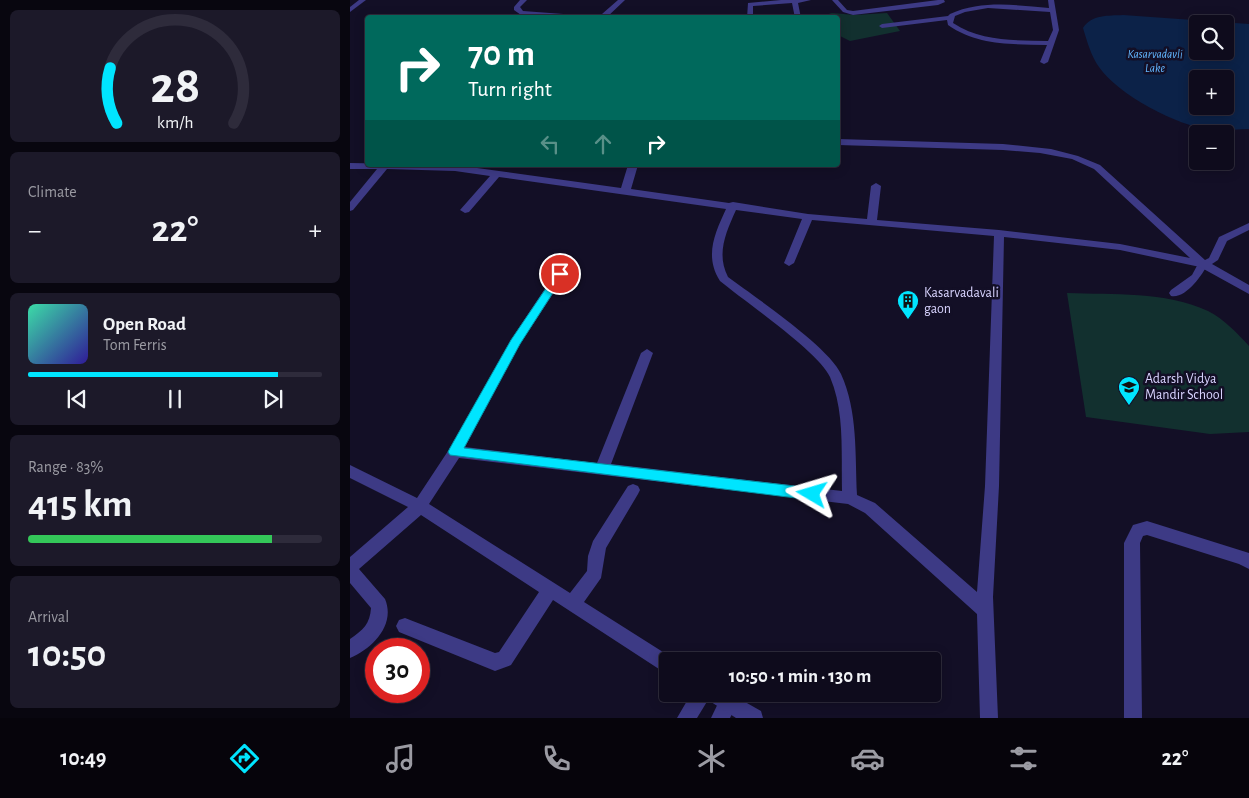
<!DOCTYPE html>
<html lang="en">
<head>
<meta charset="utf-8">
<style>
	body { margin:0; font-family:"Alegreya Sans",sans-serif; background:#1c1929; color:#f1f3f6; height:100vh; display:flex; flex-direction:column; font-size:19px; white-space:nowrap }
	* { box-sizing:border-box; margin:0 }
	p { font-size:16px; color:#9b9ba3 }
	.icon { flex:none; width:28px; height:28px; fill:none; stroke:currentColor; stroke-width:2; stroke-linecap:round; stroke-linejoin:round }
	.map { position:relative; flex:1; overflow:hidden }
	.drawer { display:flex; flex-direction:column; gap:10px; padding:10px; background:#08060f; width:350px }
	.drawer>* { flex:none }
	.guide { position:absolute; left:15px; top:15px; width:475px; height:152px; border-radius:5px; box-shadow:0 2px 12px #0003,0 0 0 1px #2e2b3b; background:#00695c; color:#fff; overflow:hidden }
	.fabs { position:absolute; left:839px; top:15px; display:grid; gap:10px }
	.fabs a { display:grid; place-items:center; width:45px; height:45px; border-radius:5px; background:#0e0b1c; box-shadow:0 2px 12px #0003,0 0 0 1px #2e2b3b; font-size:25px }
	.speed { position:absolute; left:15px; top:638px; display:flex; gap:10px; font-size:25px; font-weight:700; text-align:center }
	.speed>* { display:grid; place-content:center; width:65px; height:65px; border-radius:50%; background:#0e0b1c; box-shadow:0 2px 12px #0003,0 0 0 1px #2e2b3b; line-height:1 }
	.speed .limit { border:8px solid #d22; background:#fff; color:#111 }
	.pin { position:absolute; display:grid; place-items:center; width:42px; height:42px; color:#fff; margin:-21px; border:2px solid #fff; border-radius:50%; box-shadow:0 1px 5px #0007 }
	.me { position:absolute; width:55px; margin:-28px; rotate:277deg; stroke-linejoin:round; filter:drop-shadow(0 0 4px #0008) }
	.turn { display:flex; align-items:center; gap:18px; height:105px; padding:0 20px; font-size:22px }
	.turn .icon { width:65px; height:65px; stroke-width:2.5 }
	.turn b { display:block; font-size:35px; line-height:42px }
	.lanes { display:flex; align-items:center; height:48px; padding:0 20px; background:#0003; justify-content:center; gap:25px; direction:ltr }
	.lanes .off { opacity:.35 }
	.big { font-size:38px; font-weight:700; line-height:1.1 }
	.drawer .card { flex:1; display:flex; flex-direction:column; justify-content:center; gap:8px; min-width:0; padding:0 18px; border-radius:8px; background:#1c1929 }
	.drawer .dial { align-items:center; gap:0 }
	.dial svg { height:130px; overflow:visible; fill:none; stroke:#2e2b3b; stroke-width:7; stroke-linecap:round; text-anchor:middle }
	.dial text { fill:#f1f3f6; stroke:none }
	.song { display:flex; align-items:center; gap:15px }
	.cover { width:60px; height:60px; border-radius:8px; background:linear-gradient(135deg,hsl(160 70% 55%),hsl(250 70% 35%)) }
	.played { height:5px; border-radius:2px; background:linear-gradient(90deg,#00e5ff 85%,#2e2b3b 85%) }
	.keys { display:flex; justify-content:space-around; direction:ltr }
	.heat { display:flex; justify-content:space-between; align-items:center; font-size:28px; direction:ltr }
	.charge { height:8px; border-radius:4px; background:linear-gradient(90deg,#34c759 83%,#2e2b3b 0) }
	.trip { position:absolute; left:309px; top:652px; width:282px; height:50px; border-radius:5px; background:#0e0b1c; box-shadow:0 2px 12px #0003,0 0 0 1px #2e2b3b; font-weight:700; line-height:50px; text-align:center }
	.dock { display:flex; height:80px; justify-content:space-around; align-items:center; background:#06040b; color:#9b9ba3 }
	.dock .icon { width:35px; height:35px }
	.dock .selected { color:#00e5ff }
	.dock b { font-size:22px; color:#f1f3f6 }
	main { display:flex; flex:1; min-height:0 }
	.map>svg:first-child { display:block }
	.green { fill:#12302f }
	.water { fill:#0c2248; fill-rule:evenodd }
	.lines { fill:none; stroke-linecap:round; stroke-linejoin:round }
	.service { fill:#3d3a85; fill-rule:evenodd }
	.minor { fill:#3d3a85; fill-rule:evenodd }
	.route { fill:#00e5ff; stroke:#0095a6 }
	.labels { text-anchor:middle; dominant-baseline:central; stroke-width:5; stroke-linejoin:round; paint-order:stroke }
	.far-water-label { font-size:12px; font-style:italic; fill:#62b6ff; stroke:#130f26 }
	.poi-label { font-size:14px; fill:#d9d4ff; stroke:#130f26; text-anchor:start }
</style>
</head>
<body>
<main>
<section class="drawer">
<div class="card dial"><svg viewBox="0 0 100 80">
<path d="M14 69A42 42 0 1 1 86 69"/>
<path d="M14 69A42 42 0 0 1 10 35" stroke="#00e5ff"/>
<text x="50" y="56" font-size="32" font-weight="700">28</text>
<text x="50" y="72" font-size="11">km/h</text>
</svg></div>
<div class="card"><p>Climate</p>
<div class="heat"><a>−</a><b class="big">22°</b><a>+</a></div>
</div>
<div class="card">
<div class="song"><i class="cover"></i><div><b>Open Road</b><p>Tom Ferris</p></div></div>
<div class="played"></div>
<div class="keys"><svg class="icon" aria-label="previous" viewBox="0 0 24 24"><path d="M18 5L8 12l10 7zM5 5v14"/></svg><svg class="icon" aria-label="pause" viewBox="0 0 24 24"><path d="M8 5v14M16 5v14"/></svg><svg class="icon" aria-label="next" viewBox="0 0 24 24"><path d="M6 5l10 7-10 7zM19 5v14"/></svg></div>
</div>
<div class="card"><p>Range · 83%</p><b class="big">415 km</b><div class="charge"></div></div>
<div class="card"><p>Arrival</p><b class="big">10:50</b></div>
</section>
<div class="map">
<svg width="899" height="718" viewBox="0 0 899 718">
	<rect width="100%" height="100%" fill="#130f26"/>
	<g class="green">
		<polygon points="482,13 505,15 537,13 550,31 500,41 488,35 488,18 464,18"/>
		<path d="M717,293C764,295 814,291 858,311C874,319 887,333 899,346V432L860,434L736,417Z"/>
	</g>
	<path class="water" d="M773,15L899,24V129C886,129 873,131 861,130C828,126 768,95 749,67C741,56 737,41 733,28C742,14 758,16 773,15ZM848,24H875V51H848ZM848,79H875V106H848Z"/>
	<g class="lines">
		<g class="service">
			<path d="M853,261L858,264C852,275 836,299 821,296L819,293L821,290L842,275L849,262Z"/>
			<polygon points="377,694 386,695 388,702 380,718 361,718 372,695"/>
		</g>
		<g class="minor">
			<polygon points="9,0 16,0 0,12 0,7"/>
			<polygon points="170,0 177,0 170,7 173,11 227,15 252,14 268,0 275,0 256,18 171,15 164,10 164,7"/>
			<polygon points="431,0 461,0 448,3 451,18 445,18 442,3 403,6 403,18 397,18 398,3"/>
			<polygon points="482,0 488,0 497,10 503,11 588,0 594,0 595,2 588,5 503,15 493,12"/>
			<path d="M698,0H704L709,30L698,62L694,64L690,62L697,45C662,44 628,46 598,25L597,20L532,28L529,26L532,24L598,16L600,14C632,0 665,5 699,8ZM638,8L700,12L703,30L698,41C665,40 632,42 603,23L605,16L615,12Z"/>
			<path d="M488,139L653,144L701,149L728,156L750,165L855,260L859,258L869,237L899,223V230L877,241L868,260L862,264L899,285V294L850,267L770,250L654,237L649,486L643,597L648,718H630L627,614L515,513L498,504L109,458L79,504L220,593L237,571L238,556L243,541L278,486L283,484L288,486L290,490L288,494L256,548L251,578L234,602L324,659L325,661H318V674L312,671L203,600L161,665L145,671L49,632L46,626L49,620L55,618L145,653L149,652L189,592L71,515L9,569L35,599C46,625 22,649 0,658V639C13,630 20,624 21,608L0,583V557L58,507L0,478V465L67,498L100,448L161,340L206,272L210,271L216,274L170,344L115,447L247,463L291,353L297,349L303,353L261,464L492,491C491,453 495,412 480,377C469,352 394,301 370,281C354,256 365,233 376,209L149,177L119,212L115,213L110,210L140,176L105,171L37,169L3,210L0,211V202L27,169H0V163L105,165L271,188L278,165H288L281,189L379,203L383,202L458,214L517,219L521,186L526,183L531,186L527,220L649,230L770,244L840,258L744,169L722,159L690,153L653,150L488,145ZM386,210L452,219L434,263L439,266L444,263L462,220L644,236L635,486L627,592L525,503L507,495C505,455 508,411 491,374C479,347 405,297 378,277C366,254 376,232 386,210Z"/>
			<polygon points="797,521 899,553 899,569 889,564 797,535 793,536 790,543 792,718 774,718 774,543 783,525"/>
			<polygon points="341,694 381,694 411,711 413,718 386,718 358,700 347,718 327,718"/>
		</g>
	</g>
	<polygon class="route" points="210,271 215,274 170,344 114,448 462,488 467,490 469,494 467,498 462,500 100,455 98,452 100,448 161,340 207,272"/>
	<defs>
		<g id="building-pin" transform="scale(1.125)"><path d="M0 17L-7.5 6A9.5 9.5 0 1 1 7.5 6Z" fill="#00e5ff" stroke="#130f26"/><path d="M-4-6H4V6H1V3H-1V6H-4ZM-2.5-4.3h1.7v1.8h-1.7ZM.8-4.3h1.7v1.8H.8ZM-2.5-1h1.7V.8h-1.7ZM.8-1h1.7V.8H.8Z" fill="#111"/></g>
		<g id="school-pin" transform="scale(1.125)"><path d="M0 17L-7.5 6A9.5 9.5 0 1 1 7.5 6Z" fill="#00e5ff" stroke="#130f26"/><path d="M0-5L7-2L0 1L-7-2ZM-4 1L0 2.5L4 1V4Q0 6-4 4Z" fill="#111"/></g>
	</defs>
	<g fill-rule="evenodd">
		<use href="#building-pin" x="558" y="301"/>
		<use href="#school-pin" x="779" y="387"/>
	</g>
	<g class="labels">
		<g class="far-water-label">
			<text x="805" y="54">Kasarvadavli<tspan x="805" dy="14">Lake</tspan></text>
		</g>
		<g class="poi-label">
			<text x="574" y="293">Kasarvadavali<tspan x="574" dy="16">gaon</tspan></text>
			<text x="795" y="379">Adarsh Vidya<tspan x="795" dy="16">Mandir School</tspan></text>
		</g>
	</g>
</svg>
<div class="fabs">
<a><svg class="icon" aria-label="search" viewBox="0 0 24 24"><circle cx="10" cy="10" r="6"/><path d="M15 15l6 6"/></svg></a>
<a>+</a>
<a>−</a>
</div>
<div class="speed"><div class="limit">30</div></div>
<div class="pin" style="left:210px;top:274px;background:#d93025"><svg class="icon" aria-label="arrive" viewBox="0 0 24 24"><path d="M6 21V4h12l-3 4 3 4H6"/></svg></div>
<svg class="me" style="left:462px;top:494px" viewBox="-20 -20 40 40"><path d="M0-17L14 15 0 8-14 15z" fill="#00e5ff" stroke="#fff" stroke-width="4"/></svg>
<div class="trip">10:50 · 1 min · 130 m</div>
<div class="guide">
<div class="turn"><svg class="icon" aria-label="right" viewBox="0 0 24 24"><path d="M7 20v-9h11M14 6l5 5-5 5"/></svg><div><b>70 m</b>Turn right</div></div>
<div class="lanes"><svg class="icon off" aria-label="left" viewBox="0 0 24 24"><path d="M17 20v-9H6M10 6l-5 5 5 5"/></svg><svg class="icon off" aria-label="ahead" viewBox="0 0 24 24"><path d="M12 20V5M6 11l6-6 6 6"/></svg><svg class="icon" aria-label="right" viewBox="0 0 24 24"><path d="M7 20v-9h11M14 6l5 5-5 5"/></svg></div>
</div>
</div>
</main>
<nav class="dock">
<b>10:49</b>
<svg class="icon selected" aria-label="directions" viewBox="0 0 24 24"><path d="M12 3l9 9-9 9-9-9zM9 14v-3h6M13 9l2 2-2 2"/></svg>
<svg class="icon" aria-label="music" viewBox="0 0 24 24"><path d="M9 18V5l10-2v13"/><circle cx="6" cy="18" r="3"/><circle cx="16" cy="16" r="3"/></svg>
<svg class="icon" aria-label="phone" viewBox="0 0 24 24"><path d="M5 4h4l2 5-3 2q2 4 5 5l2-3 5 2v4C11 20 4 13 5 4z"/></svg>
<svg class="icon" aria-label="climate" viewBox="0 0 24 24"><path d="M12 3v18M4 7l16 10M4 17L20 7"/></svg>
<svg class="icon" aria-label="car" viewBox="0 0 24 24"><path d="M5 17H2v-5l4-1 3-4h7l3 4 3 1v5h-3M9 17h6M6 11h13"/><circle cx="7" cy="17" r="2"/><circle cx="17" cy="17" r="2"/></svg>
<svg class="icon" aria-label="filters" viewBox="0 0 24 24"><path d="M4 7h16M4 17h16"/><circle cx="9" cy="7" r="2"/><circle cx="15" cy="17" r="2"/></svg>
<b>22°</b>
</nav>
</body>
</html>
